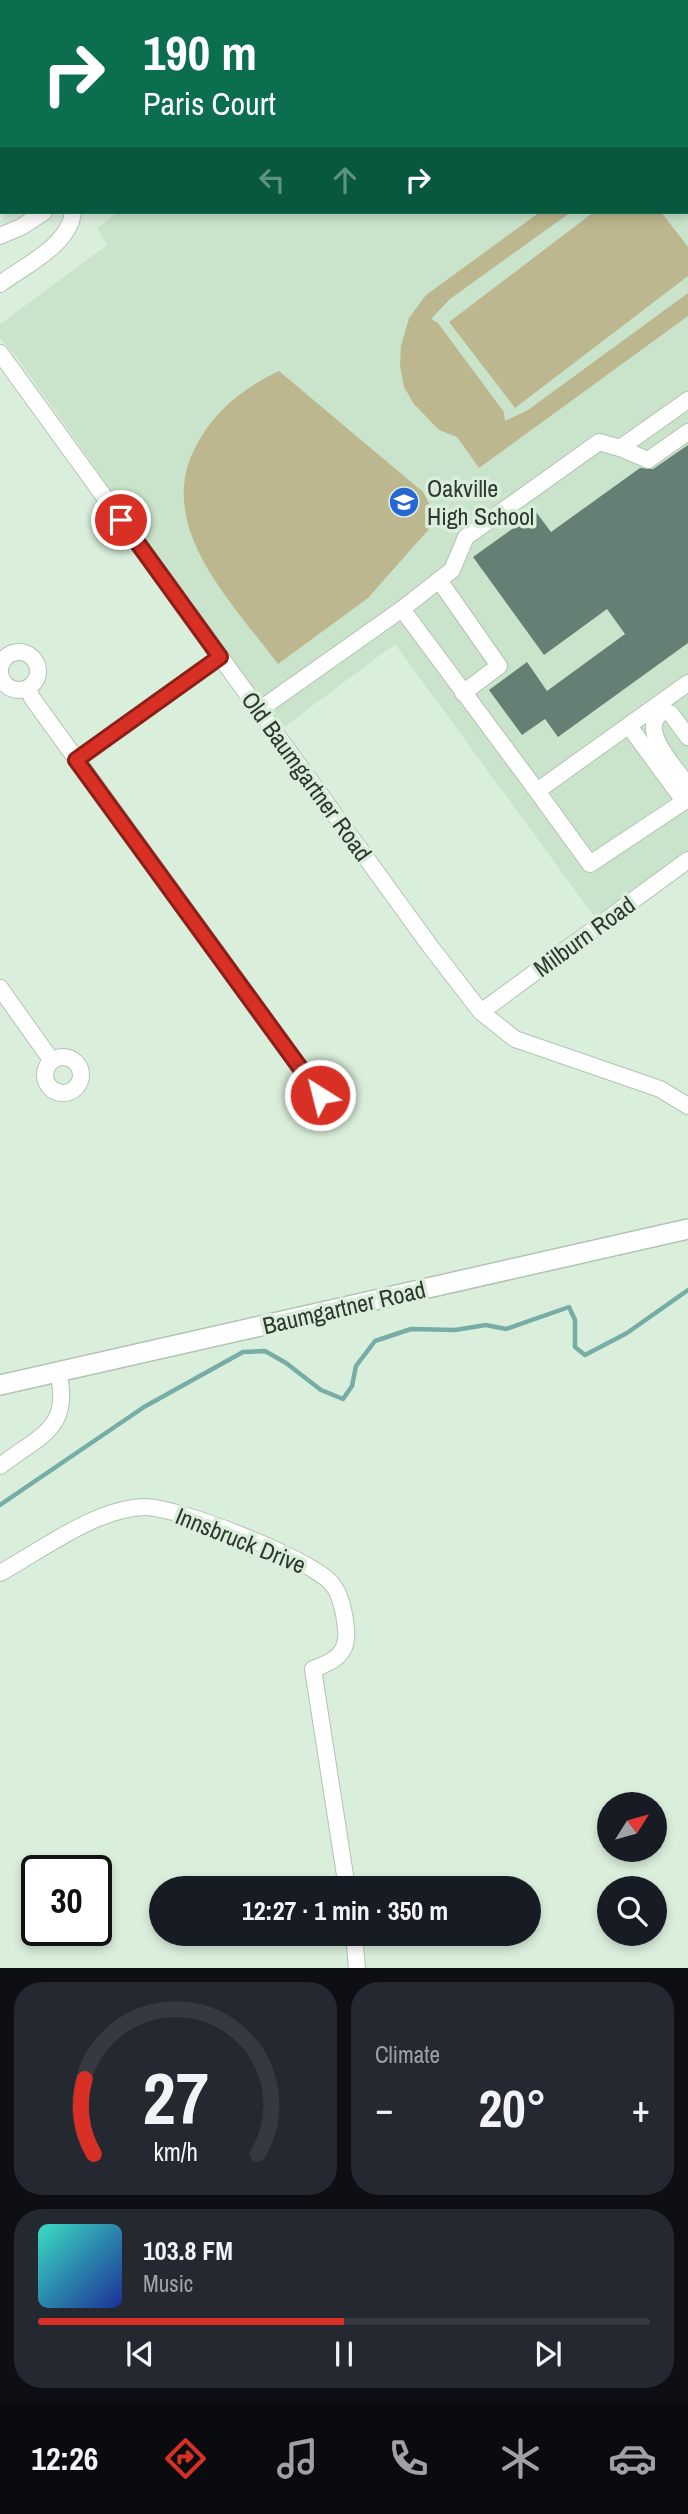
<!DOCTYPE html>
<html lang="en">
<head>
<meta charset="utf-8">
<style>
	body { margin:0; font-family:"Archivo Narrow",sans-serif; background:#242831; color:#f1f3f6; height:100vh; display:flex; flex-direction:column; font-size:26px; white-space:nowrap }
	* { box-sizing:border-box; margin:0 }
	p { font-size:23px; color:#9ea1a6 }
	.icon { flex:none; width:38px; height:38px; fill:none; stroke:currentColor; stroke-width:2; stroke-linecap:round; stroke-linejoin:round }
	.map { position:relative; height:1968px; overflow:hidden }
	.details { display:flex; flex-direction:column; gap:14px; padding:14px; background:#0d0f14; flex:1 }
	.details>* { flex:none }
	.banner { position:absolute; left:0px; top:0px; width:690px; height:214px; box-shadow:0 4px 10px #0003; background:#0b6e4f; color:#fff; overflow:hidden }
	.needle { width:46px; rotate:53deg }
	.fabs { position:absolute; left:597px; top:1792px; display:grid; gap:14px }
	.fabs a { display:grid; place-items:center; width:70px; height:70px; border-radius:50%; background:#171b24; box-shadow:0 4px 10px #0003; font-size:35px }
	.speed { position:absolute; left:21px; top:1855px; display:flex; gap:14px; font-size:35px; font-weight:700; text-align:center }
	.speed>* { display:grid; place-content:center; width:91px; height:91px; border-radius:50%; background:#171b24; box-shadow:0 4px 10px #0003; line-height:1 }
	.speed .limit { border:4px solid #111; border-radius:10px; background:#fff; color:#111 }
	.pin { position:absolute; display:grid; place-items:center; width:60px; height:60px; color:#fff; margin:-30px; border:4px solid #fff; border-radius:50%; box-shadow:0 2px 7px #0007 }
	.me { position:absolute; width:77px; margin:-38px; rotate:324deg; stroke-linejoin:round; filter:drop-shadow(0 0 5px #0008) }
	.turn { display:flex; align-items:center; gap:24px; height:147px; padding:0 28px; font-size:32px }
	.turn .icon { width:91px; height:91px; stroke-width:2.5 }
	.turn b { display:block; font-size:49px; line-height:60px }
	.lanes { display:flex; align-items:center; height:66px; padding:0 28px; background:#0003; justify-content:center; gap:35px; direction:ltr }
	.lanes .off { opacity:.35 }
	.big { font-size:52px; font-weight:700; line-height:1.1 }
	.details .tile { flex:1; display:flex; flex-direction:column; justify-content:center; gap:10px; min-width:0; padding:0 24px; border-radius:28px; background:#242831 }
	.details .dial { align-items:center; gap:0 }
	.dial svg { height:182px; overflow:visible; fill:none; stroke:#363941; stroke-width:7; stroke-linecap:round; text-anchor:middle }
	.dial text { fill:#f1f3f6; stroke:none }
	.song { display:flex; align-items:center; gap:21px }
	.cover { width:84px; height:84px; border-radius:10px; background:linear-gradient(135deg,hsl(170 70% 55%),hsl(230 70% 35%)) }
	.played { height:7px; border-radius:4px; background:linear-gradient(90deg,#d93025 50%,#363941 50%) }
	.keys { display:flex; justify-content:space-around; direction:ltr }
	.heat { display:flex; justify-content:space-between; align-items:center; font-size:38px; direction:ltr }
	.details .tiles { flex:1; display:grid; gap:14px; grid-template-columns:1fr 1fr }
	.tile:last-child { grid-column:span 2 }
	.trip { position:absolute; left:149px; top:1876px; width:392px; height:70px; border-radius:35px; background:#171b24; box-shadow:0 4px 10px #0003; font-weight:700; line-height:70px; text-align:center }
	.menu { display:flex; height:112px; justify-content:space-around; align-items:center; background:#090b0e; color:#9ea1a6 }
	.menu .icon { width:49px; height:49px }
	.menu .active { color:#d93025 }
	.menu b { font-size:32px; color:#f1f3f6 }
	.map>svg:first-child { display:block }
	.built { fill:#cae4cb }
	.green { fill:#bdb78f }
	.lines { fill:none; stroke-linecap:round; stroke-linejoin:round }
	.stream { stroke:#78ada7; stroke-width:4.5 }
	.building { fill:#657f75 }
	.minor-casing { stroke:#b1c4b1; stroke-width:18 }
	.major-casing { stroke:#b1c4b1; stroke-width:22 }
	.minor { stroke:#fff; stroke-width:16 }
	.major { stroke:#fff; stroke-width:19 }
	.route-casing { stroke:#8d1f18; stroke-width:18 }
	.route { stroke:#d93025; stroke-width:12 }
	.labels { text-anchor:middle; dominant-baseline:central; stroke-width:7; stroke-linejoin:round; paint-order:stroke }
	.poi-label { font-size:24px; fill:#2f372f; stroke:#daefdb; text-anchor:start }
	.street-label { font-size:24px; fill:#2f372f; stroke:#daefdb }
</style>
</head>
<body>
<div class="map">
<svg width="688" height="1968" viewBox="0 0 688 1968">
	<rect width="100%" height="100%" fill="#daefdb"/>
	<polygon class="built" points="404,0 688,0 688,851 596,919 395,644 280,730 19,360 0,338 0,324 107,245 97,228 118,212 688,212 688,2 402,2"/>
	<g class="green">
		<polygon points="540,212 571,212 450,299 431,319 438,323 504,412 505,421 528,410 688,293 688,316 479,468 457,437 439,430 414,404 404,387 400,366 401,346 409,318 426,295"/>
		<polygon points="594,212 661,212 688,247 688,276 515,408 449,322"/>
		<path d="M279,371L423,492L432,509L429,529L368,598L278,664C232,602 152,525 197,444C216,409 244,388 279,371Z"/>
	</g>
	<g class="lines">
		<polyline class="stream" points="0,1505 144,1407 243,1352 265,1351 286,1363 321,1390 343,1399 352,1386 356,1366 375,1341 411,1329 455,1330 486,1325 506,1329 569,1307 575,1320 575,1347 585,1355 627,1333 688,1290"/>
	</g>
	<polygon class="building" points="688,445 688,643 558,737 545,719 522,735 489,690 527,662 547,691 625,634 607,609 544,655 473,557 536,512 551,532 640,468 653,469"/>
	<g class="lines">
		<g class="minor-casing">
			<g id="minor">
				<polyline points="0,69 2,68"/>
				<polyline points="0,183 2,183"/>
				<polyline points="0,236 21,227 44,212"/>
				<path d="M0,284C24,266 70,245 73,212"/>
				<polyline points="0,353 430,946 481,1012 515,1039 660,1089 688,1106"/>
				<polyline points="620,448 648,460 688,432"/>
				<polyline points="439,580 499,666 463,693"/>
				<polyline points="402,609 537,791"/>
				<circle cx="19" cy="671" r="19"/>
				<polyline points="688,683 537,791 590,864 688,799"/>
				<polyline points="28,689 32,698 320,1095"/>
				<polyline points="259,710 402,609 452,570 466,537 599,442 620,448 688,400"/>
				<polyline points="629,726 684,801"/>
				<path d="M688,737L671,714L665,711C634,725 676,769 688,785"/>
				<polyline points="76,760 220,657"/>
				<polyline points="0,988 52,1061"/>
				<polyline points="481,1012 688,860"/>
				<circle cx="63" cy="1075" r="18"/>
				<path d="M0,1466C40,1435 72,1429 58,1372"/>
				<path d="M0,1573C42,1550 96,1508 145,1507C178,1507 312,1559 332,1584C341,1594 345,1616 346,1629C349,1654 333,1662 313,1669L347,1888"/>
				<polyline points="354,1934 357,1968"/>
			</g>
		</g>
		<g class="major-casing">
			<polyline id="major" points="0,1385 688,1229"/>
		</g>
		<use href="#minor" class="minor"/>
		<use href="#major" class="major"/>
	</g>
	<g class="lines">
		<g class="route-casing">
			<polyline id="route" points="121,520 220,657 76,760 320,1095"/>
		</g>
		<use href="#route" class="route"/>
	</g>
	<defs>
		<g id="school-disc" transform="scale(1.575)"><circle r="9.5" fill="#2767d3" stroke="#daefdb"/><path d="M0-5L7-2L0 1L-7-2ZM-4 1L0 2.5L4 1V4Q0 6-4 4Z" fill="#fff"/></g>
	</defs>
	<g fill-rule="evenodd">
		<use href="#school-disc" x="404" y="502"/>
	</g>
	<g class="labels">
		<g class="poi-label">
			<text x="427" y="488">Oakville<tspan x="427" dy="28">High School</tspan></text>
		</g>
		<g class="street-label">
			<text transform="translate(307 776) rotate(54)">Old Baumgartner Road</text>
			<text transform="translate(584 936) rotate(-36)">Milburn Road</text>
			<text transform="translate(344 1307) rotate(-13)">Baumgartner Road</text>
			<text transform="translate(241 1540) rotate(22)">Innsbruck Drive</text>
		</g>
	</g>
</svg>
<div class="fabs">
<a><svg class="needle" viewBox="-14 -14 28 28"><path d="M0-13l5 13h-10z" fill="#e53935"/><path d="M0 13l5-13h-10z" fill="#9ea1a6"/></svg></a>
<a><svg class="icon" aria-label="search" viewBox="0 0 24 24"><circle cx="10" cy="10" r="6"/><path d="M15 15l6 6"/></svg></a>
</div>
<div class="speed"><div class="limit">30</div></div>
<div class="pin" style="left:121px;top:520px;background:#d93025"><svg class="icon" aria-label="arrive" viewBox="0 0 24 24"><path d="M6 21V4h12l-3 4 3 4H6"/></svg></div>
<svg class="me" style="left:320px;top:1095px" viewBox="-20 -20 40 40"><circle r="17" fill="#d93025" stroke="#fff" stroke-width="3"/><path d="M0-11L8 9 0 5-8 9z" fill="#fff"/></svg>
<div class="trip">12:27 · 1 min · 350 m</div>
<div class="banner">
<div class="turn"><svg class="icon" aria-label="right" viewBox="0 0 24 24"><path d="M7 20v-9h11M14 6l5 5-5 5"/></svg><div><b>190 m</b>Paris Court</div></div>
<div class="lanes"><svg class="icon off" aria-label="left" viewBox="0 0 24 24"><path d="M17 20v-9H6M10 6l-5 5 5 5"/></svg><svg class="icon off" aria-label="ahead" viewBox="0 0 24 24"><path d="M12 20V5M6 11l6-6 6 6"/></svg><svg class="icon" aria-label="right" viewBox="0 0 24 24"><path d="M7 20v-9h11M14 6l5 5-5 5"/></svg></div>
</div>
</div>
<section class="details">
<div class="tiles">
<div class="tile dial"><svg viewBox="0 0 100 80">
<path d="M14 69A42 42 0 1 1 86 69"/>
<path d="M14 69A42 42 0 0 1 10 36" stroke="#d93025"/>
<text x="50" y="56" font-size="32" font-weight="700">27</text>
<text x="50" y="72" font-size="11">km/h</text>
</svg></div>
<div class="tile"><p>Climate</p>
<div class="heat"><a>−</a><b class="big">20°</b><a>+</a></div>
</div>
<div class="tile">
<div class="song"><i class="cover"></i><div><b>103.8 FM</b><p>Music</p></div></div>
<div class="played"></div>
<div class="keys"><svg class="icon" aria-label="previous" viewBox="0 0 24 24"><path d="M18 5L8 12l10 7zM5 5v14"/></svg><svg class="icon" aria-label="pause" viewBox="0 0 24 24"><path d="M8 5v14M16 5v14"/></svg><svg class="icon" aria-label="next" viewBox="0 0 24 24"><path d="M6 5l10 7-10 7zM19 5v14"/></svg></div>
</div>
</div>
</section>
<nav class="menu">
<b>12:26</b>
<svg class="icon active" aria-label="directions" viewBox="0 0 24 24"><path d="M12 3l9 9-9 9-9-9zM9 14v-3h6M13 9l2 2-2 2"/></svg>
<svg class="icon" aria-label="music" viewBox="0 0 24 24"><path d="M9 18V5l10-2v13"/><circle cx="6" cy="18" r="3"/><circle cx="16" cy="16" r="3"/></svg>
<svg class="icon" aria-label="phone" viewBox="0 0 24 24"><path d="M5 4h4l2 5-3 2q2 4 5 5l2-3 5 2v4C11 20 4 13 5 4z"/></svg>
<svg class="icon" aria-label="climate" viewBox="0 0 24 24"><path d="M12 3v18M4 7l16 10M4 17L20 7"/></svg>
<svg class="icon" aria-label="car" viewBox="0 0 24 24"><path d="M5 17H2v-5l4-1 3-4h7l3 4 3 1v5h-3M9 17h6M6 11h13"/><circle cx="7" cy="17" r="2"/><circle cx="17" cy="17" r="2"/></svg>
</nav>
</body>
</html>
